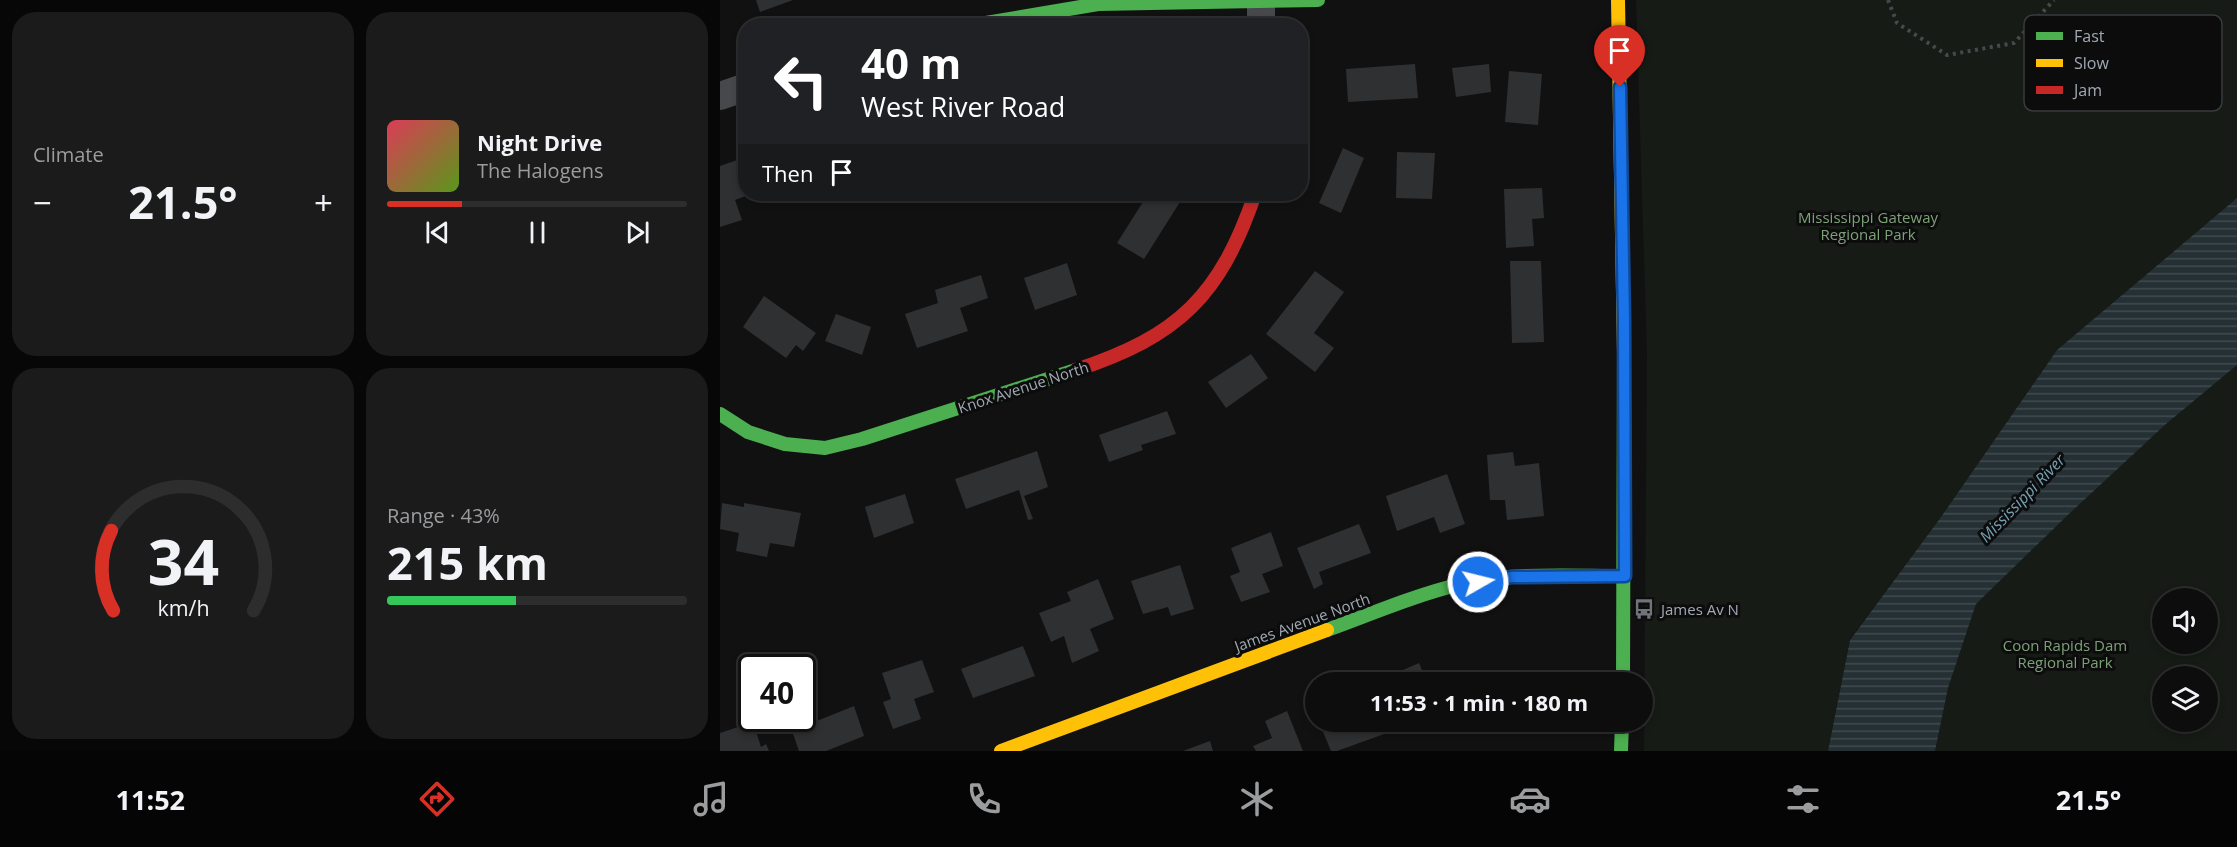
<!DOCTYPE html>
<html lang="en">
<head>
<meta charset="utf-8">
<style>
	body { margin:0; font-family:"Open Sans",sans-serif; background:#1b1b1c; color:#f1f3f6; height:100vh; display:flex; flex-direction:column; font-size:22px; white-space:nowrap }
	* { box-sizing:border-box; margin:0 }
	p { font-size:20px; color:#9a9c9e }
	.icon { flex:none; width:33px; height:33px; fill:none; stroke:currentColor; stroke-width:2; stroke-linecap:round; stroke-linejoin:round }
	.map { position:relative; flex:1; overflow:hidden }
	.drawer { display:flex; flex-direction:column; gap:12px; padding:12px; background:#070708; width:720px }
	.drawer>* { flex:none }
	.guide { position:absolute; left:18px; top:18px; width:570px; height:183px; border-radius:24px; box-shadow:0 3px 9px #0003,0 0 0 2px #2d2d2e; background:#202124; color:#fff; overflow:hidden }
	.fabs { position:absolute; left:1432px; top:588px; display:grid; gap:12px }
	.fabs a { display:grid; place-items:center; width:66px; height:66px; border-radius:50%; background:#0d0d0e; box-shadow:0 3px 9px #0003,0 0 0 2px #2d2d2e; font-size:30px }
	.speed { position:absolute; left:18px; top:654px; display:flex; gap:12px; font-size:30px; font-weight:700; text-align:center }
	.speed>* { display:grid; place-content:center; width:78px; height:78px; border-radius:50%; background:#0d0d0e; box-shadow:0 3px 9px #0003,0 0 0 2px #2d2d2e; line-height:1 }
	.speed .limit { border:3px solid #111; border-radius:9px; background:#fff; color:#111 }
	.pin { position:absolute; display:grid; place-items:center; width:51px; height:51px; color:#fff; margin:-62px -26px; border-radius:50% 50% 50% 0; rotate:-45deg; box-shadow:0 0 6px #0007 }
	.pin .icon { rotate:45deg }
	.me { position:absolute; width:66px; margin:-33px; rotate:82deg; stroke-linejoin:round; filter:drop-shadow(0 0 4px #0008) }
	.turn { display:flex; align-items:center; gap:21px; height:126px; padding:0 24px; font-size:27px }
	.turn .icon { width:78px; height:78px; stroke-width:2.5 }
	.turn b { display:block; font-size:42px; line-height:51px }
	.then { display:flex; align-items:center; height:57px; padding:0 24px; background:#0003; gap:12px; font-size:22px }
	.big { font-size:45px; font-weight:700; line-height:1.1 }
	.drawer .card { flex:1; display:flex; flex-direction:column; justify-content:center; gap:9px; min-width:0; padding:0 21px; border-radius:24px; background:#1b1b1c }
	.drawer .dial { align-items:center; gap:0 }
	.dial svg { height:156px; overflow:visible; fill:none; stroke:#2d2d2e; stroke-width:7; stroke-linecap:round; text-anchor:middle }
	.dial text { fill:#f1f3f6; stroke:none }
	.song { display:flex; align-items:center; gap:18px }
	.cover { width:72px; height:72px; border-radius:9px; background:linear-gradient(135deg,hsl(350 70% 55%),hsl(90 70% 35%)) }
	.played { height:6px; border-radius:3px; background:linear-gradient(90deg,#d93025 25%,#2d2d2e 25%) }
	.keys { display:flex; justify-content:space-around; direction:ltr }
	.heat { display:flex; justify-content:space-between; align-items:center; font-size:33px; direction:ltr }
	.charge { height:9px; border-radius:4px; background:linear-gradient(90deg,#34c759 43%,#2d2d2e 0) }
	.drawer .tiles { flex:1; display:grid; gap:12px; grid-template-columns:repeat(2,1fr) }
	.trip { position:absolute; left:585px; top:672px; width:348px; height:60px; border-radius:30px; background:#0d0d0e; box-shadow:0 3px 9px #0003,0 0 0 2px #2d2d2e; font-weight:700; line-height:60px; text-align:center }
	.tab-bar { display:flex; height:96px; justify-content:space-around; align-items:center; background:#050506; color:#9a9c9e }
	.tab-bar .icon { width:42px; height:42px }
	.tab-bar .on { color:#d93025 }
	.tab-bar b { font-size:27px; color:#f1f3f6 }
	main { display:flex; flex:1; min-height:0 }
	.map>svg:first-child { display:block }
	.green { fill:#161b16; fill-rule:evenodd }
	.water { fill:url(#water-rules) }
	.building { fill:#2e3032 }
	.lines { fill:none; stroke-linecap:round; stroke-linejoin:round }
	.path { stroke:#47494d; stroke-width:4; stroke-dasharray:3 4.5; stroke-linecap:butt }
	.street { stroke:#46484b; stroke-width:28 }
	.fast { stroke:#4caf50; stroke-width:14 }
	.slow { stroke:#ffc107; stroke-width:14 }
	.jam { stroke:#c62828; stroke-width:14 }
	.route-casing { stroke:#114b97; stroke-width:15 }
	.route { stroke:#1a73e8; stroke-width:10 }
	.labels { text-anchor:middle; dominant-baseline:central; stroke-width:6; stroke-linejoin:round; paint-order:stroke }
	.park-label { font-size:15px; fill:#7ca177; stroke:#0c0c0d }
	.street-label { font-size:15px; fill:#a1aab4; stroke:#0c0c0d }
	.poi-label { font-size:15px; fill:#a1aab4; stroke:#0c0c0d; text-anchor:start }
	.water-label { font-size:16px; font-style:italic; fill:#75a1b2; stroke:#0c0c0d }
	.key { fill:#0c0c0d; stroke:#393b3f; stroke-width:1.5 }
	.key-label { font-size:16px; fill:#a1aab4 }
</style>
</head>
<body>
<main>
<section class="drawer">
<div class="tiles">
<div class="card"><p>Climate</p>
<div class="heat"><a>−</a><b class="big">21.5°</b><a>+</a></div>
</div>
<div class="card">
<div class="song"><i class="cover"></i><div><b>Night Drive</b><p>The Halogens</p></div></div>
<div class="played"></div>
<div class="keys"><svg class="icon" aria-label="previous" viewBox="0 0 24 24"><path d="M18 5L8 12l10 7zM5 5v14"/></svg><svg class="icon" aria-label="pause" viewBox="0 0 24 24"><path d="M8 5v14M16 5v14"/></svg><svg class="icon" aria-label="next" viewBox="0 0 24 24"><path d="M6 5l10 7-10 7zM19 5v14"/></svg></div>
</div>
<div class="card dial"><svg viewBox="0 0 100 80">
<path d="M14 69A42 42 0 1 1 86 69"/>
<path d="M14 69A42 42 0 0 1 13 28" stroke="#d93025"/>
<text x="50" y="56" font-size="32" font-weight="700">34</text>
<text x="50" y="72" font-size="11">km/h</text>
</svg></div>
<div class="card"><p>Range · 43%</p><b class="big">215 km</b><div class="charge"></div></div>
</div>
</section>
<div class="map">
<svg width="1517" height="751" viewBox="0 0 1517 751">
	<defs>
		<pattern id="water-rules" width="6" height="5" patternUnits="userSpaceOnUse" patternTransform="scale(1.5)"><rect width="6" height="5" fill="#253034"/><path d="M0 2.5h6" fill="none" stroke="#424b4f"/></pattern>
	</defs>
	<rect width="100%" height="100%" fill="#111112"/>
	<g class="green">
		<polygon points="916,0 1517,0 1517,198 1337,350 1221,517 1130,639 1108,751 924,751 927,355"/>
		<path d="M1517,365V751H1215L1228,688L1256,604L1350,513L1446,424ZM1443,598H1488V644H1443ZM1443,676H1488V722H1443Z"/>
	</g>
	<polygon class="water" points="1517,198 1517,365 1446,424 1350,513 1256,604 1228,688 1215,751 1108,751 1130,640 1221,517 1337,350"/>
	<g class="building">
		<polygon points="36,0 73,0 40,12"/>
		<polygon points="695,64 698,98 628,102 626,69"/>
		<polygon points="769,64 771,92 736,97 732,68"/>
		<polygon points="789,71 822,74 818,125 785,122"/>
		<polygon points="623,148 644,158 621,213 599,203"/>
		<polygon points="677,152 715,153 712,199 676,198"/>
		<polygon points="20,159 26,175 26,194 31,194 15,200 22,220 0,227 0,166"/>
		<polygon points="822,188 824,218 812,219 814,246 786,248 784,189"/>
		<polygon points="428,194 465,194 424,259 397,243"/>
		<polygon points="790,261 821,261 824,342 792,343"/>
		<polygon points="347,263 357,295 315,310 304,278"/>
		<polygon points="595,271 624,292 594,333 614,348 595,372 546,334"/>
		<polygon points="261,275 268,298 240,308 248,331 197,348 185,314 218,303 215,290"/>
		<polygon points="44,296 96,333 83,351 76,345 66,358 23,327"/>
		<polygon points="116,314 151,327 142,355 105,341"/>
		<polygon points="531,354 548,378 506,408 488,382"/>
		<polygon points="447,411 456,434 421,445 423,450 389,462 379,435"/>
		<polygon points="317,451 328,487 304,496 313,519 308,520 299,490 246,509 235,479"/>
		<polygon points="793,452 795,466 819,463 824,516 787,520 785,500 770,500 767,455"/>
		<polygon points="727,474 745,524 720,533 714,517 677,531 666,496"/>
		<polygon points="185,494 194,523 154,538 145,507"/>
		<polygon points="2,503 24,507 24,503 81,513 74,547 50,543 47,557 16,551 19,533 0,529"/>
		<polygon points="639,524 651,553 599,572 603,584 594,589 577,548"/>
		<polygon points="551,532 563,566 542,574 550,592 521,602 510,576 520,572 511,548"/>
		<polygon points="460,565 474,609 451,616 448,607 423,614 411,581"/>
		<polygon points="378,579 394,619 370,629 379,651 352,663 344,636 331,642 319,613 351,601 347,592"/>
		<polygon points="303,646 315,676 253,698 241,669"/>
		<polygon points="202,660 214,692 194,699 201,719 173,729 163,702 171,699 162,673"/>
		<polygon points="699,663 706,680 727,672 731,682 679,682 676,673"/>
		<polygon points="134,706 144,736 106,751 79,751 72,731"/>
		<polygon points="567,711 583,751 536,751 533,746 552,738 545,721"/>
		<polygon points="33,722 41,747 46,744 49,751 0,751 0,733"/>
		<polygon points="599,722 663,722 667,733 617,751 611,751"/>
		<polygon points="694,722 718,722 697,730"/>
		<polygon points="490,741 493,751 463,751"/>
	</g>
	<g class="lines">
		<polyline class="path" points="1168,0 1177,23 1227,55 1294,43 1334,0"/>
		<g class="street">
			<polyline points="541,26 541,1"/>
			<polyline points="0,96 26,87"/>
		</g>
		<g class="fast">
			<polyline points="248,26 378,4 598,0"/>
			<polyline points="0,414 28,432 65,444 105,448 142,439 356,370"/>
			<path d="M607,630C651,614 695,595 741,584C794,572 851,576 905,576"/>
			<polyline points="903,682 904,353"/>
			<polyline points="901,751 902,722"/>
		</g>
		<g class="slow">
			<polyline points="898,0 904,353"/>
			<polyline points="281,751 607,630"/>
		</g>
		<path class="jam" d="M356,370C459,336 500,296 535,194"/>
	</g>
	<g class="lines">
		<g class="route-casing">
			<polyline id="route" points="758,582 792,577 905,576 904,320 900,87"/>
		</g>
		<use href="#route" class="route"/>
	</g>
	<defs>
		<g id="bus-bare" transform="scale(1.62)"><path d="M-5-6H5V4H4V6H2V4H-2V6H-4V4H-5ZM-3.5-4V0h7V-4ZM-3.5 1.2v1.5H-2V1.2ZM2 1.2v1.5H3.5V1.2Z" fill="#6f747b" stroke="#0c0c0d" stroke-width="2.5" paint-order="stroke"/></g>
	</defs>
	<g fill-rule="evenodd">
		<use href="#bus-bare" x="924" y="609"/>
	</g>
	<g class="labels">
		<g class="park-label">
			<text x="1148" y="217">Mississippi Gateway<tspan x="1148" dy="17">Regional Park</tspan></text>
			<text x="1345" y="645">Coon Rapids Dam<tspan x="1345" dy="17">Regional Park</tspan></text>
		</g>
		<g class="street-label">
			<text transform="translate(303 387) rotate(-18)">Knox Avenue North</text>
			<text transform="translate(582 622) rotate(-20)">James Avenue North</text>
		</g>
		<g class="poi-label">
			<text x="941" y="609">James Av N</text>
		</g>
		<g class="water-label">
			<text transform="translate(1302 498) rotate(-46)">Mississippi River</text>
		</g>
	</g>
	<rect x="1304" y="15" width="198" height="96" rx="9" class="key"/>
	<rect x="1316" y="32" width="27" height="8" fill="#4caf50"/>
	<rect x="1316" y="59" width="27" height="8" fill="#ffc107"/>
	<rect x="1316" y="86" width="27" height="8" fill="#c62828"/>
	<g class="key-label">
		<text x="1354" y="42">Fast</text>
		<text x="1354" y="69">Slow</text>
		<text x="1354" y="96">Jam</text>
	</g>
</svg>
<div class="fabs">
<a><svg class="icon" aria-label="sound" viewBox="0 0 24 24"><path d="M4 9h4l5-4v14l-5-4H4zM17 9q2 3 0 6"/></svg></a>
<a><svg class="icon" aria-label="layers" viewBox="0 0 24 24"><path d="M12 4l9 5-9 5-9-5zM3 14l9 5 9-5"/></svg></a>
</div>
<div class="speed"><div class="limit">40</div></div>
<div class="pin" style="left:900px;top:87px;background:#d93025"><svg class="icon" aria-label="arrive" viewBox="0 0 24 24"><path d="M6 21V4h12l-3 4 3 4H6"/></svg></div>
<svg class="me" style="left:758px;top:582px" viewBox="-20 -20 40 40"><circle r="17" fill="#1a73e8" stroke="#fff" stroke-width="3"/><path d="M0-11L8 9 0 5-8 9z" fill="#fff"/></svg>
<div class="trip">11:53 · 1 min · 180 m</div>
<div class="guide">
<div class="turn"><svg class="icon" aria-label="left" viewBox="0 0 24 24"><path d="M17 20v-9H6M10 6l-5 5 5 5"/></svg><div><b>40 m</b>West River Road</div></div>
<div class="then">Then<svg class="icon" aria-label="arrive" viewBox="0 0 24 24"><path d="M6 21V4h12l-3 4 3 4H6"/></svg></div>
</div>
</div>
</main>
<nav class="tab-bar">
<b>11:52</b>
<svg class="icon on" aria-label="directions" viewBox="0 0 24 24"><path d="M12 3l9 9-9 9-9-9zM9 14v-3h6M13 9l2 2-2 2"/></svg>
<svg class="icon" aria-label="music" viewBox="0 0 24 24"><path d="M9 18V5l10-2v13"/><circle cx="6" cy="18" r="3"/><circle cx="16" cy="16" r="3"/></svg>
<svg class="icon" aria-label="phone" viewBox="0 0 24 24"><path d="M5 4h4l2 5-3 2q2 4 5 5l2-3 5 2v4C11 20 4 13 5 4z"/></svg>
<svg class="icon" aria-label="climate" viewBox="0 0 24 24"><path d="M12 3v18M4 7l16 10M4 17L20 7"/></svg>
<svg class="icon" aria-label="car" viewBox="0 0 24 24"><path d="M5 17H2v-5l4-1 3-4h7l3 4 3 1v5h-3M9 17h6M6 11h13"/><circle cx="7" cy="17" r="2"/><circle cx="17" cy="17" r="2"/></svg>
<svg class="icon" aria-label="filters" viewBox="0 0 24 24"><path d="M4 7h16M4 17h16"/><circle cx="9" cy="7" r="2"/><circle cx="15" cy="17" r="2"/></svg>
<b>21.5°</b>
</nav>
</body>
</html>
